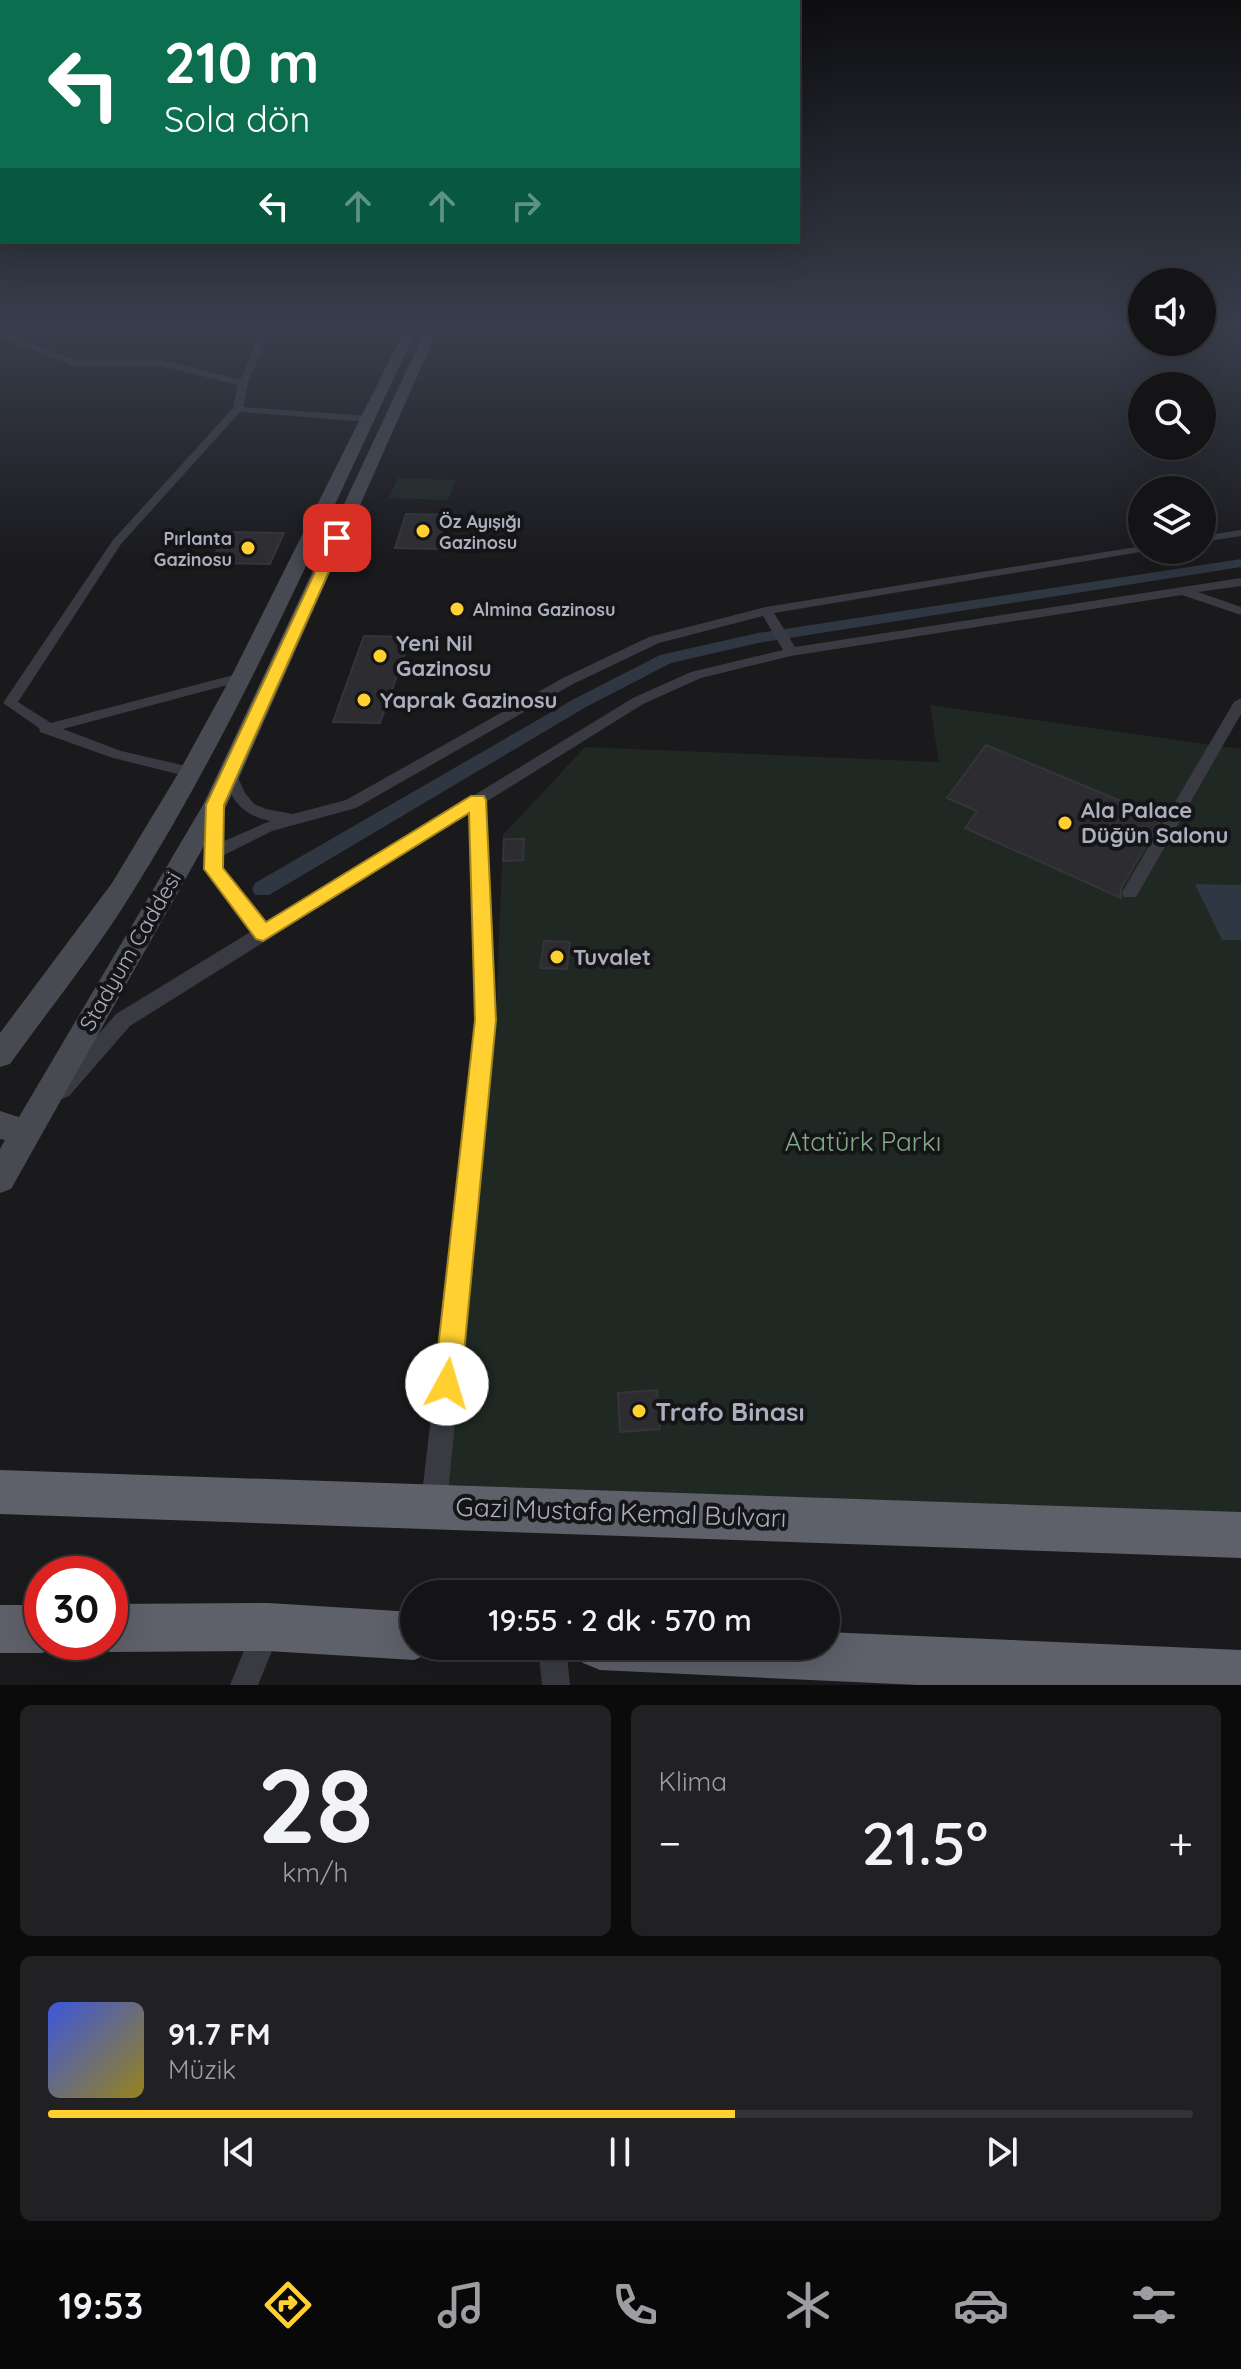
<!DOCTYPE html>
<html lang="tr">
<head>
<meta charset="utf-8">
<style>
	body { margin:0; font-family:Quicksand,sans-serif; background:#212123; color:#f1f3f6; height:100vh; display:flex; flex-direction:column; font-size:30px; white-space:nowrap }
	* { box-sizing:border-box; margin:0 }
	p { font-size:26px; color:#9d9ea1 }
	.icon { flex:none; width:44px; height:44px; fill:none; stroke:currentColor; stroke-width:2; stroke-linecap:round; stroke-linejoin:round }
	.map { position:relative; height:1685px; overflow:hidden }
	.side { display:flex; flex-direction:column; gap:20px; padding:20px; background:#0b0b0c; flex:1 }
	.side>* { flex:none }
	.banner { position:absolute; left:0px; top:0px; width:800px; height:244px; box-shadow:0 8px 32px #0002,0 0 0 2px #333335; background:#0b6e4f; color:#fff; overflow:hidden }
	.fabs { position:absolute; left:1128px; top:268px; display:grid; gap:16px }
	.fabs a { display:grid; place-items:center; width:88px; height:88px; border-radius:50%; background:#141416; box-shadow:0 8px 32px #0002,0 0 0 2px #333335; font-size:40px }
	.speed { position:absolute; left:24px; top:1556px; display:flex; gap:16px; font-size:40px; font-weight:700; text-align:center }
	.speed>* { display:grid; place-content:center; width:104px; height:104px; border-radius:50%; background:#141416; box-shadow:0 8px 32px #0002,0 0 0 2px #333335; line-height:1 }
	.speed .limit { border:12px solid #d22; background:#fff; color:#111 }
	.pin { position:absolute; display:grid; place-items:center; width:68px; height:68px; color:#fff; margin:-34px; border-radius:16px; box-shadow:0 4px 12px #0006 }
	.me { position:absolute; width:88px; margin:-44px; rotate:6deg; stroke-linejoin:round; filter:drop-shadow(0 0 6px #0008) }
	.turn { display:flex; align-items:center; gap:28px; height:168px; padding:0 32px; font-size:36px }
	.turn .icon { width:104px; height:104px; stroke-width:2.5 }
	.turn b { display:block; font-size:56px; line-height:68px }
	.lanes { display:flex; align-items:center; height:76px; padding:0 32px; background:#0003; justify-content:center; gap:40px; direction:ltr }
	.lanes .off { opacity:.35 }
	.big { font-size:60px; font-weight:600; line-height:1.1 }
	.side .tile { flex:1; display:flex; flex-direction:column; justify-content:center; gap:12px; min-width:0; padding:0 28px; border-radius:12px; background:#212123 }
	.side .dial { align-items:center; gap:0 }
	.dial b { font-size:104px; line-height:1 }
	.song { display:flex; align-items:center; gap:24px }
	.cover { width:96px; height:96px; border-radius:12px; background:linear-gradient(135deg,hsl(230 70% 55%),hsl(50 70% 35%)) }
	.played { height:8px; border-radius:4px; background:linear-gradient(90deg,#ffd030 60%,#333335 60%) }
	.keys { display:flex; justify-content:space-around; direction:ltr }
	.heat { display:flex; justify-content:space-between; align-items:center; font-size:44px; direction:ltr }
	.side .tiles { flex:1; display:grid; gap:20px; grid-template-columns:1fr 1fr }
	.tile:last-child { grid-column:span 2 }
	.trip { position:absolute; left:400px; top:1580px; width:440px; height:80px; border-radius:40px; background:#141416; box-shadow:0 8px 32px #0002,0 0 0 2px #333335; font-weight:600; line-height:80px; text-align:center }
	.dock { display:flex; height:128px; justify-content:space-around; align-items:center; background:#080809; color:#9d9ea1 }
	.dock .icon { width:56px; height:56px }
	.dock .current { color:#ffd030 }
	.dock b { font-size:36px; color:#f1f3f6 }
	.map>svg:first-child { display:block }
	.green { fill:#1f2822 }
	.water { fill:#2e3742 }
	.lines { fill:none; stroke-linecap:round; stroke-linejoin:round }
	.canal { fill:#2e3742; fill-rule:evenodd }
	.building { fill:#2d2d31; stroke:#343439; stroke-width:2 }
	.minor { fill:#3a3b42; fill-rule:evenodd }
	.secondary { fill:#484a52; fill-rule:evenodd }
	.trunk { fill:#5e606a; fill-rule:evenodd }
	.route { fill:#ffd030; stroke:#a6871f; stroke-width:2 }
	.poi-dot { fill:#ffd030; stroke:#151518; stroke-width:3 }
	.labels { text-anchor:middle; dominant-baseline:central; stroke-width:8; stroke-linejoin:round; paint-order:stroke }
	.far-poi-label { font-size:18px; font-weight:bold; fill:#abafbd; stroke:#151518; text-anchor:start }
	.poi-label { font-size:22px; font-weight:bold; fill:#abafbd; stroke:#151518; text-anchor:start }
	.street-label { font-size:22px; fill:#abafbd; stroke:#151518 }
	.near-park-label { font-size:26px; fill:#81aa88; stroke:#151518 }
	.near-poi-label { font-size:26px; font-weight:bold; fill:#abafbd; stroke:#151518; text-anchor:start }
	.near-street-label { font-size:26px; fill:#abafbd; stroke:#151518 }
</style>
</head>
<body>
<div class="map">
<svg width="1241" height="1685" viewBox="0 0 1241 1685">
	<rect width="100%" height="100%" fill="#1a1a1d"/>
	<g class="green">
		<polygon points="398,478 456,480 448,500 389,498"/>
		<polygon points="930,705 1241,749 1241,1530 434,1505 496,1018 503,835 585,747 939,762"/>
	</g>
	<polygon class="water" points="1195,884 1241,885 1241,940 1222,940"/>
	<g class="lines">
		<polygon class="canal" points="1241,559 1241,567 758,643 671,663 586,707 269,895 255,895 252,889 255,883 574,699 660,655 758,633"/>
	</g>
	<g class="building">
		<polygon points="406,514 450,515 441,549 395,548"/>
		<polygon points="227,532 284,533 270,564 210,563"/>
		<polygon points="364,636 411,637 380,723 333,722"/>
		<polygon points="986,745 1162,818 1121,888 1121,898 965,828 977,811 947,798"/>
		<polygon points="504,839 524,839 523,860 503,861"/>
		<polygon points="544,941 570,942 567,969 540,968"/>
		<polygon points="657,1390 660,1429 620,1432 618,1393"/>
	</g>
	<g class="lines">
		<g class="minor">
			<polygon points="263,327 271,327 248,383 243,407 369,416 374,419 369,422 240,412 121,544 18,702 51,723 241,673 246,674 246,680 63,729 121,751 195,768 197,772 190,777 113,758 40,732 39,728 3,703 113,540 233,408 238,385 161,366 74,366 0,337 0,331 75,360 161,360 240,380"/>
			<polygon points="1241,530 1241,536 1202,542 1202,536"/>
			<path d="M1142,546V550L1146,551L774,613L795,647L1241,578V586L1198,592L1241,607V615L1182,595L791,656L701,678L643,704L486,802L495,1020L447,1503L443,1512L434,1516L425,1512L421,1503L477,1020L471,812L130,1026L69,1096L62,1099L55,1096L52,1090L55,1084L116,1014L252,931L206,869L207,808L215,803L223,808L222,842L270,821C241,815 231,799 222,773L224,769H234L245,793L254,804L266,809L293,814L346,800L563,678L649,637L766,607ZM763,616L783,650L691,672L633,698L265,923L222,868V856L272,831L356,808L573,684L659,643Z"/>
			<polygon points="1241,698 1241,714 1136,897 1124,897 1122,893 1124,889 1234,702"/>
			<polygon points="266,1617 276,1621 280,1631 258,1685 230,1685 256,1621"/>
			<polygon points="538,1646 566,1646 570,1685 542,1685"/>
		</g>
		<g class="secondary">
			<path d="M406,327H418C327,518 243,716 130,896C94,954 50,1008 10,1064L0,1067V1033L112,883L179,772L231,677Z"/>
			<polygon points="427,327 439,327 227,805 11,1189 0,1193 0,1149 5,1140 0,1139 0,1111 19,1117 203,805"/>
		</g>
		<g class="trunk">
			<polygon points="0,1470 1241,1512 1241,1558 0,1514"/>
			<polygon points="268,1603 414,1612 414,1646 434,1646 431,1653 414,1660 268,1651 110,1652 92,1642 110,1642 110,1604"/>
			<polygon points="0,1605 42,1605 42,1642 61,1642 59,1646 42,1653 0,1653"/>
			<polygon points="826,1632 1241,1650 1241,1685 918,1685 600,1670 583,1663 576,1646 826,1646"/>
		</g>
	</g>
	<linearGradient id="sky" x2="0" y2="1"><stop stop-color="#0e0e10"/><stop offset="0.58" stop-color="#383e4c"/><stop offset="1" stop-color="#383e4c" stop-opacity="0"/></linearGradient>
	<rect width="1241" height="563" fill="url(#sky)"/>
	<polygon class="route" points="337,534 344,538 224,805 223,868 266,922 471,796 484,796 486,800 496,1020 461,1384 457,1393 447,1397 438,1393 434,1384 475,1020 469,813 263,941 256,939 204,869 206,805 331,538"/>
	<g class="poi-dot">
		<circle cx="423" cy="531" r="8"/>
		<circle cx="248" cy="548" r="8"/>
		<circle cx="457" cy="609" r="8"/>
		<circle cx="380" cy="656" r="8"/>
		<circle cx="364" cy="700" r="8"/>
		<circle cx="1065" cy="823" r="8"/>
		<circle cx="557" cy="957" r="8"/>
		<circle cx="639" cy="1411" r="8"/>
	</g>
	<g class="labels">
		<g class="far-poi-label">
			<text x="439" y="521">Öz Ayışığı<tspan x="439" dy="21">Gazinosu</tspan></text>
			<text x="232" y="538" text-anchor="end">Pırlanta<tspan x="232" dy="21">Gazinosu</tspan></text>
			<text x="473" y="609">Almina Gazinosu</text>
		</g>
		<g class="poi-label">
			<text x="396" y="643">Yeni Nil<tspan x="396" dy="25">Gazinosu</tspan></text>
			<text x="380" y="700">Yaprak Gazinosu</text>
			<text x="1081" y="810">Ala Palace<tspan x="1081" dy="25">Düğün Salonu</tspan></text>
			<text x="573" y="957">Tuvalet</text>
		</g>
		<g class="street-label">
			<text transform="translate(130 951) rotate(-60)">Stadyum Caddesi</text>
		</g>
		<g class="near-park-label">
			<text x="863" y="1141">Atatürk Parkı</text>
		</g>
		<g class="near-poi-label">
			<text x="655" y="1411">Trafo Binası</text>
		</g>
		<g class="near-street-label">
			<text transform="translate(621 1512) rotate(2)">Gazi Mustafa Kemal Bulvarı</text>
		</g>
	</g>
</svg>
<div class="fabs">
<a><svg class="icon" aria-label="sound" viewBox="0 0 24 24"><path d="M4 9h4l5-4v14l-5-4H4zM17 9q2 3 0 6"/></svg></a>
<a><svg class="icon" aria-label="search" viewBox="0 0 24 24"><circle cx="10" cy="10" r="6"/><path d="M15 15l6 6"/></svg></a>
<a><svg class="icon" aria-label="layers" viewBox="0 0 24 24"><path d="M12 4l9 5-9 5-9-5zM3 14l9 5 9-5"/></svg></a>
</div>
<div class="speed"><div class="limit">30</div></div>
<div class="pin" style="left:337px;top:538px;background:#d93025"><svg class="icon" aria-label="arrive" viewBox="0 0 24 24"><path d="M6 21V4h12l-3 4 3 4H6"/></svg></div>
<svg class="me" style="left:447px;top:1384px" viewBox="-20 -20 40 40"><circle r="19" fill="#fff"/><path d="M0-13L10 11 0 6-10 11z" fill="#ffd030"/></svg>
<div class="trip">19:55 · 2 dk · 570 m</div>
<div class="banner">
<div class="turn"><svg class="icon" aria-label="left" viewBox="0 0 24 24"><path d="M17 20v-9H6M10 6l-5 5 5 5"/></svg><div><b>210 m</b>Sola dön</div></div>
<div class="lanes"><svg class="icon" aria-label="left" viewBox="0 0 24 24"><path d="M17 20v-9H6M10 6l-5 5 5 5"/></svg><svg class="icon off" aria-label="ahead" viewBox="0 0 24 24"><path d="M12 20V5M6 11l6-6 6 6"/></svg><svg class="icon off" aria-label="ahead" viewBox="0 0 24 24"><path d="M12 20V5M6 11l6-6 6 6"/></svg><svg class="icon off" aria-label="right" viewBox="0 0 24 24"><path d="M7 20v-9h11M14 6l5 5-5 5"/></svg></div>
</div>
</div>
<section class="side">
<div class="tiles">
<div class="tile dial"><b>28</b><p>km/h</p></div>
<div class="tile"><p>Klima</p>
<div class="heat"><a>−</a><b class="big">21.5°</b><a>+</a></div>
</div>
<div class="tile">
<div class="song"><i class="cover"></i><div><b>91.7 FM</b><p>Müzik</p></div></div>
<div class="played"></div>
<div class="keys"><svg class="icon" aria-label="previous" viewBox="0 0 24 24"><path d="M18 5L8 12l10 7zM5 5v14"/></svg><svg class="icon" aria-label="pause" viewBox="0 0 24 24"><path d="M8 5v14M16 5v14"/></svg><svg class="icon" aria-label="next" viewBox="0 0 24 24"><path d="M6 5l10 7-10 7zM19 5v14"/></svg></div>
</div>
</div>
</section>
<nav class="dock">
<b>19:53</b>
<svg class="icon current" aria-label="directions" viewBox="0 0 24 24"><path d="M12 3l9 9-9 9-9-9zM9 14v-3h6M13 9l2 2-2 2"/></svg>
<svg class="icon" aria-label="music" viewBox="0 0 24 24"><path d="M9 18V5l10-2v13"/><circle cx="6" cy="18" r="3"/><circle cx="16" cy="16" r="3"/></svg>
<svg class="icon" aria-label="phone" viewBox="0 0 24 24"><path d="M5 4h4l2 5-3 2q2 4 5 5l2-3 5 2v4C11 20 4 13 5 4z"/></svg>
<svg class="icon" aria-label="climate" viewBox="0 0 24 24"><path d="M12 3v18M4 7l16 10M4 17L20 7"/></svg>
<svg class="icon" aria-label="car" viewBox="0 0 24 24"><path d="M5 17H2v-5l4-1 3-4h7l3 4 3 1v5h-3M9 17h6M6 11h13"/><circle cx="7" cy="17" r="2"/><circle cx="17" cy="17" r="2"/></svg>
<svg class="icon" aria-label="filters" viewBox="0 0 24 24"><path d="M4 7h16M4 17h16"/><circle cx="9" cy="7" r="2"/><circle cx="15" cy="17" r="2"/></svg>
</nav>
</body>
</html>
